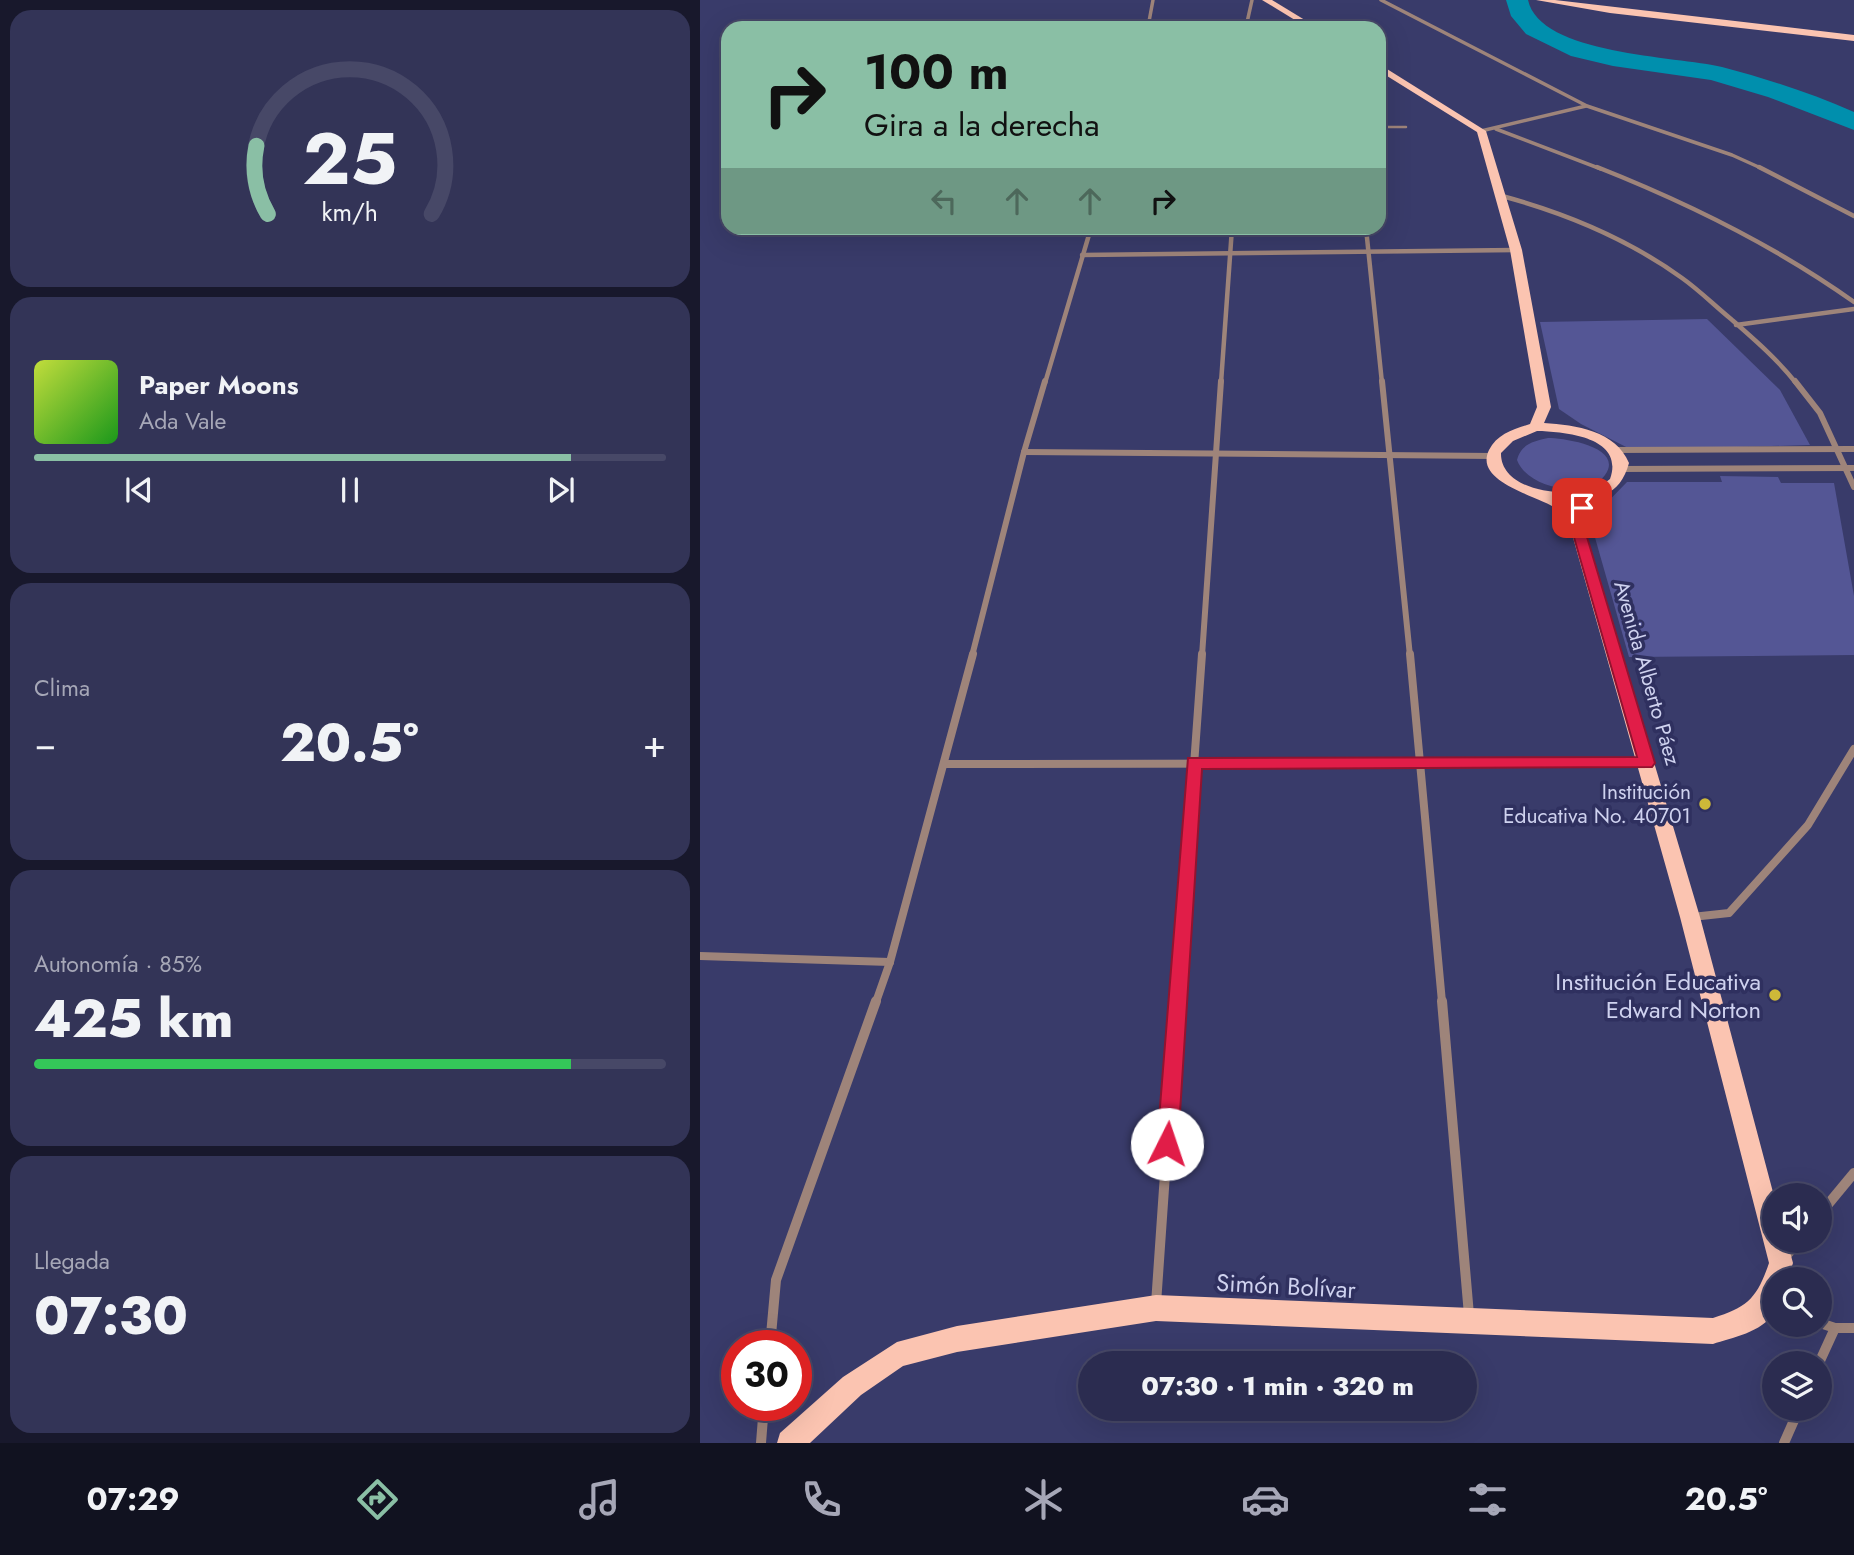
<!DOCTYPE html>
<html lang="es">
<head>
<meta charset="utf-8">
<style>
	body { margin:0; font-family:Jost,sans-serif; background:#333457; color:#f1f3f6; height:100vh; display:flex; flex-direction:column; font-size:26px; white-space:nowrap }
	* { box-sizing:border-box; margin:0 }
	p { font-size:23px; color:#a6a7b7 }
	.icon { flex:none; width:38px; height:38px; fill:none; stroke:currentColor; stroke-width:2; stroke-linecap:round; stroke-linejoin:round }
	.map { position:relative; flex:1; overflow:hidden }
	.drawer { display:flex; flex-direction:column; gap:10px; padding:10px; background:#18182c; width:700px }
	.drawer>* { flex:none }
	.banner { position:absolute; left:21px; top:21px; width:665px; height:214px; border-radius:21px; box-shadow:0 7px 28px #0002,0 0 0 2px #474867; background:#8abfa5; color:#111; overflow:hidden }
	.buttons { position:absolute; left:1062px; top:1183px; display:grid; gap:14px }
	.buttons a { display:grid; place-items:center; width:70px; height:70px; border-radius:50%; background:#2b2c50; box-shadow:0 7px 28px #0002,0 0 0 2px #474867; font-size:35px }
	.speed { position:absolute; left:21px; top:1330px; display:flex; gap:14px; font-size:35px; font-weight:700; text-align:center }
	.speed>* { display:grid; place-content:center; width:91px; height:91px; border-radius:50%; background:#2b2c50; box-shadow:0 7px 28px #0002,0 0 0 2px #474867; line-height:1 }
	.speed .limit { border:10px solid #d22; background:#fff; color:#111 }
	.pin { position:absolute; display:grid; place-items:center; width:60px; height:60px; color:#fff; margin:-30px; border-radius:14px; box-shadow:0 4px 10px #0006 }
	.me { position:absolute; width:77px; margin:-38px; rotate:4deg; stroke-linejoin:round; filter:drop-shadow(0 0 5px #0008) }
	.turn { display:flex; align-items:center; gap:24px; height:147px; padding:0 28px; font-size:32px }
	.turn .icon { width:91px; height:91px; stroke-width:2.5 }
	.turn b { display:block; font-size:49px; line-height:60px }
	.lanes { display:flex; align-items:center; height:66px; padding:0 28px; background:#0003; justify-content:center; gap:35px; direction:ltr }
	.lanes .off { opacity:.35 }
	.big { font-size:52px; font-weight:800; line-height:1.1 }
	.drawer .tile { flex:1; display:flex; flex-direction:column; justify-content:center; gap:10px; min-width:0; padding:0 24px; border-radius:21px; background:#333457 }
	.drawer .dial { align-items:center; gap:0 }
	.dial svg { height:182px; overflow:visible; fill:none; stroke:#474867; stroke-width:7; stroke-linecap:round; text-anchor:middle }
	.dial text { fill:#f1f3f6; stroke:none }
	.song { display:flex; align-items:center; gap:21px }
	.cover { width:84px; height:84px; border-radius:10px; background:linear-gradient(135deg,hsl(70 70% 55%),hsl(120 70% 35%)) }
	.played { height:7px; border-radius:4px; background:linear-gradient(90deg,#8abfa5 85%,#474867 85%) }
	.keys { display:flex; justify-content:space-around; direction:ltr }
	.heat { display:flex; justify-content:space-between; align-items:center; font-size:38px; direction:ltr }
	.charge { height:10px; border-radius:5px; background:linear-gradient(90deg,#34c759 85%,#474867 0) }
	.trip { position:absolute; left:378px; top:1351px; width:399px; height:70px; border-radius:35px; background:#2b2c50; box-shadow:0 7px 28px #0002,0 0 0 2px #474867; font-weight:800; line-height:70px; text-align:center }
	.menu { display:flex; height:112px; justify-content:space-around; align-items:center; background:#111220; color:#a6a7b7 }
	.menu .icon { width:49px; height:49px }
	.menu .current { color:#8abfa5 }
	.menu b { font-size:32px; color:#f1f3f6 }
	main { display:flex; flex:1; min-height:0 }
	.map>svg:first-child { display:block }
	.green { fill:#545695 }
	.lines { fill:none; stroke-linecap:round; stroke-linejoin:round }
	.river { fill:#008fad; fill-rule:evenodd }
	.service { stroke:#9e847a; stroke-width:2.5 }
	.minor-far4 { stroke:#9e847a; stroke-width:3.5 }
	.minor-far3 { stroke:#9e847a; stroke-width:4.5 }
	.minor-far2 { stroke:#9e847a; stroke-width:6 }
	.minor-far1 { stroke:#9e847a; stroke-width:8 }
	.minor { stroke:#9e847a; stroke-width:10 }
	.primary { fill:#fbc4b1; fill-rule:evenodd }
	.route { fill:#e11d48; stroke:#92132f; stroke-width:2 }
	.poi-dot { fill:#cdb938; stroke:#2f305f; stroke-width:2.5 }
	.labels { text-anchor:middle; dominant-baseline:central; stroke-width:7; stroke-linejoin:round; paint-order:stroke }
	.street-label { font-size:21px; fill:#cfd2ef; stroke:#2f305f }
	.poi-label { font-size:21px; fill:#cfd2ef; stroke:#2f305f; text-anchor:end }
	.near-poi-label { font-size:24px; fill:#cfd2ef; stroke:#2f305f; text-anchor:end }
	.near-street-label { font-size:24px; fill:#cfd2ef; stroke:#2f305f }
</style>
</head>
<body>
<main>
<section class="drawer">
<div class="tile dial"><svg viewBox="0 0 100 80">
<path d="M14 69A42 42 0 1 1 86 69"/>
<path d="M14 69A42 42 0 0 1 9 39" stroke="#8abfa5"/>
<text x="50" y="56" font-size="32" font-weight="700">25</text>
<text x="50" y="72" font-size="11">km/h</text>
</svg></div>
<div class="tile">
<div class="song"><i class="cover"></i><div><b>Paper Moons</b><p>Ada Vale</p></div></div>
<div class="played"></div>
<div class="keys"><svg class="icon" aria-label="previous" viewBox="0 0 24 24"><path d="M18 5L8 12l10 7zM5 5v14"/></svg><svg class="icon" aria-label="pause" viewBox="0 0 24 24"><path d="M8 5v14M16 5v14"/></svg><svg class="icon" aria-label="next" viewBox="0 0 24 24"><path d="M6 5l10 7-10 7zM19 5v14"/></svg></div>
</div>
<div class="tile"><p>Clima</p>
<div class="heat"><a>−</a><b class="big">20.5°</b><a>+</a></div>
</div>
<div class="tile"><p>Autonomía · 85%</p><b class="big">425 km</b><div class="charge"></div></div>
<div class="tile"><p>Llegada</p><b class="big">07:30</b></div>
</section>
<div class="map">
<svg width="1154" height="1443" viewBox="0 0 1154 1443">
	<rect width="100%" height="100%" fill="#393b6a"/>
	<g class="green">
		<polygon points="1007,319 1080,390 1110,445 932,450 881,424 859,409 840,322"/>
		<path d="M848,438C864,438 925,447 905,475C887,501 827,488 817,460C821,444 834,441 848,438Z"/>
		<polygon points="1020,476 1078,477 1081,483 1134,483 1154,596 1154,655 929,657 890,520 927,482 1022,482"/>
	</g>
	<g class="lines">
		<path class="river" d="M806,0H828C840,55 976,56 1022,67C1067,79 1111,93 1154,112V130L1068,97L1011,80L913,66L871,56L826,34L811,16Z"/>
		<polyline class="service" points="679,127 706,127"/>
		<g class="minor-far4">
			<polyline points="681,0 887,106 1032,155 1063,169"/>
			<polyline points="448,26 546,25"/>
			<polyline points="448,27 453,0"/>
			<polyline points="546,27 552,0"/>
			<polyline points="796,129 901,169"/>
			<polyline points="781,131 886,106"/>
		</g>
		<g class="minor-far3">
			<path d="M897,167C988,203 1074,245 1154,302"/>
			<polyline points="1059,167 1154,216"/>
			<path d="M802,196C865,213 928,239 982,278C999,290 1015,306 1031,319C1055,340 1077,359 1096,383"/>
			<polyline points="666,228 682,383"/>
			<polyline points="382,255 816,250"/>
			<polyline points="1036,325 1154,309"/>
			<polyline points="345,383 391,228"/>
			<polyline points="521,383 532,228"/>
		</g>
		<g class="minor-far2">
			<polyline points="682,381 710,656"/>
			<polyline points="1095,381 1120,413 1154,487"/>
			<polyline points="914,450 1154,449"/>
			<polyline points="324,452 793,456"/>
			<polyline points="921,469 1154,468"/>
			<polyline points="272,656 324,452 345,381"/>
			<polyline points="502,656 521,381"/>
		</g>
		<g class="minor-far1">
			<polyline points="710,654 742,1002"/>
			<polyline points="245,764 944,763"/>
			<polyline points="992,917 1029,913 1108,825 1154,749"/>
			<polyline points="0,956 190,962"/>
			<polyline points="176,1002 190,962 273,654"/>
			<polyline points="477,1002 502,654"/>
		</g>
		<g class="minor">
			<polyline points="742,1001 769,1315"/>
			<polyline points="1120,1214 1154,1173"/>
			<polyline points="1085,1257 1099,1241"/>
			<polyline points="456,1304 477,1001"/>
			<polyline points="1120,1323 1135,1328 1154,1328"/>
			<polyline points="70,1346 76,1280 176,1001"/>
			<polyline points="1119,1363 1135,1328"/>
			<polyline points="61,1443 64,1405"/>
			<polyline points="1084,1443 1099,1409"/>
		</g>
		<g class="primary">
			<polygon points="562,0 572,0 618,28 608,28"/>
			<polygon points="836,0 855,0 1154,35 1154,41 910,13"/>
			<path d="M679,64L786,131L822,250L851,407L844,423C876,425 916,431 929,463C920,497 896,500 864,501L870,505L884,527L1000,917L1074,1196V1241H1087L1093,1263L1088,1279H1074C1074,1289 1077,1305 1073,1313C1063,1332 1031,1338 1013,1344L456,1321L257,1352L203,1366L161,1395L110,1443H77L80,1433L143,1377L197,1342L257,1326L456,1295L1013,1318C1048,1307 1057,1298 1069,1263L980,917L870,527C866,521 862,514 857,509C840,496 773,483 789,450C797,434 814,429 830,424L837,407L810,250L777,132L679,71ZM837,431C866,432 925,437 910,479C885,502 800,496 801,453L813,441Z"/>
		</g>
	</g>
	<polygon class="route" points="882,504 889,508 884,527 955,763 952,767 502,769 478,1144 475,1151 467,1154 460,1151 457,1144 488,758 937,757 871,527 875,508"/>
	<g class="poi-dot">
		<circle cx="1005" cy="804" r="7"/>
		<circle cx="1075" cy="995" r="7"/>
	</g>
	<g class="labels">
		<g class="street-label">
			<text transform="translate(947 673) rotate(74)">Avenida Alberto Páez</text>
		</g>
		<g class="poi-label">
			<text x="991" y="792">Institución<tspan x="991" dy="24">Educativa No. 40701</tspan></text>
		</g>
		<g class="near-poi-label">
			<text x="1061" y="981">Institución Educativa<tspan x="1061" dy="28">Edward Norton</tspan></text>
		</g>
		<g class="near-street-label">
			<text transform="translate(586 1286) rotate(3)">Simón Bolívar</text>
		</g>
	</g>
</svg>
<div class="buttons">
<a><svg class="icon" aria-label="sound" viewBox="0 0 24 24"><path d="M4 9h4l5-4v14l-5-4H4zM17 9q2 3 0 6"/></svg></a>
<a><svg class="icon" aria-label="search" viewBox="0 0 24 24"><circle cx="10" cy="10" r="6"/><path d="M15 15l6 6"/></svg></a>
<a><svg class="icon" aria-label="layers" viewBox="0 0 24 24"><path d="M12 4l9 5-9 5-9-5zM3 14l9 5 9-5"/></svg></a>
</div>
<div class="speed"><div class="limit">30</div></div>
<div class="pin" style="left:882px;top:508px;background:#d93025"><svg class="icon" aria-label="arrive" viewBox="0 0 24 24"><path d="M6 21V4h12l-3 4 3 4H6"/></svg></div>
<svg class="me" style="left:467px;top:1144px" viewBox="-20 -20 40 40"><circle r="19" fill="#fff"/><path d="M0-13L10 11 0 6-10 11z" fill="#e11d48"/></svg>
<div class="trip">07:30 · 1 min · 320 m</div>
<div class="banner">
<div class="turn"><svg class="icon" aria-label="right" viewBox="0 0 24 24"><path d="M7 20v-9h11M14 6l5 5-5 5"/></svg><div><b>100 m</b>Gira a la derecha</div></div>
<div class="lanes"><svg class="icon off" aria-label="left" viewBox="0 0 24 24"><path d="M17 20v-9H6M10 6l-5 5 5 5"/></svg><svg class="icon off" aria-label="ahead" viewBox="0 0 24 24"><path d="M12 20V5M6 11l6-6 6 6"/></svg><svg class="icon off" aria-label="ahead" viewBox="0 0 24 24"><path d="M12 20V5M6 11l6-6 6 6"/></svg><svg class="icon" aria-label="right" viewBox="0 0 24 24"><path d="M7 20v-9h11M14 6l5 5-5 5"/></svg></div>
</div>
</div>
</main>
<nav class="menu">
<b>07:29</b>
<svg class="icon current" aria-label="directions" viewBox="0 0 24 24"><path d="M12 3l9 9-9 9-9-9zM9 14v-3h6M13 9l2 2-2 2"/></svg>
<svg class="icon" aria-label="music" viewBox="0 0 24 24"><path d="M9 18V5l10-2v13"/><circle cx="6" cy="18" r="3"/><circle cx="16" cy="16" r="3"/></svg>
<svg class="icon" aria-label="phone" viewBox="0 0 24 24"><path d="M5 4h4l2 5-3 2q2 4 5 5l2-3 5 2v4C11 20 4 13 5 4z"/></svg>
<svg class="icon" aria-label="climate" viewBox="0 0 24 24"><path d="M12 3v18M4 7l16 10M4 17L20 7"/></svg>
<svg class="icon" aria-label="car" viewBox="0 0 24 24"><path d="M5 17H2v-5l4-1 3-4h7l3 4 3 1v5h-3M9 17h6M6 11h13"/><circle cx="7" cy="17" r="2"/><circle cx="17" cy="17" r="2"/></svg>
<svg class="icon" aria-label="filters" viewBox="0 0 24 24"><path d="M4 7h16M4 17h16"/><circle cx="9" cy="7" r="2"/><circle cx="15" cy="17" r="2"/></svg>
<b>20.5°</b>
</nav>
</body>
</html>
